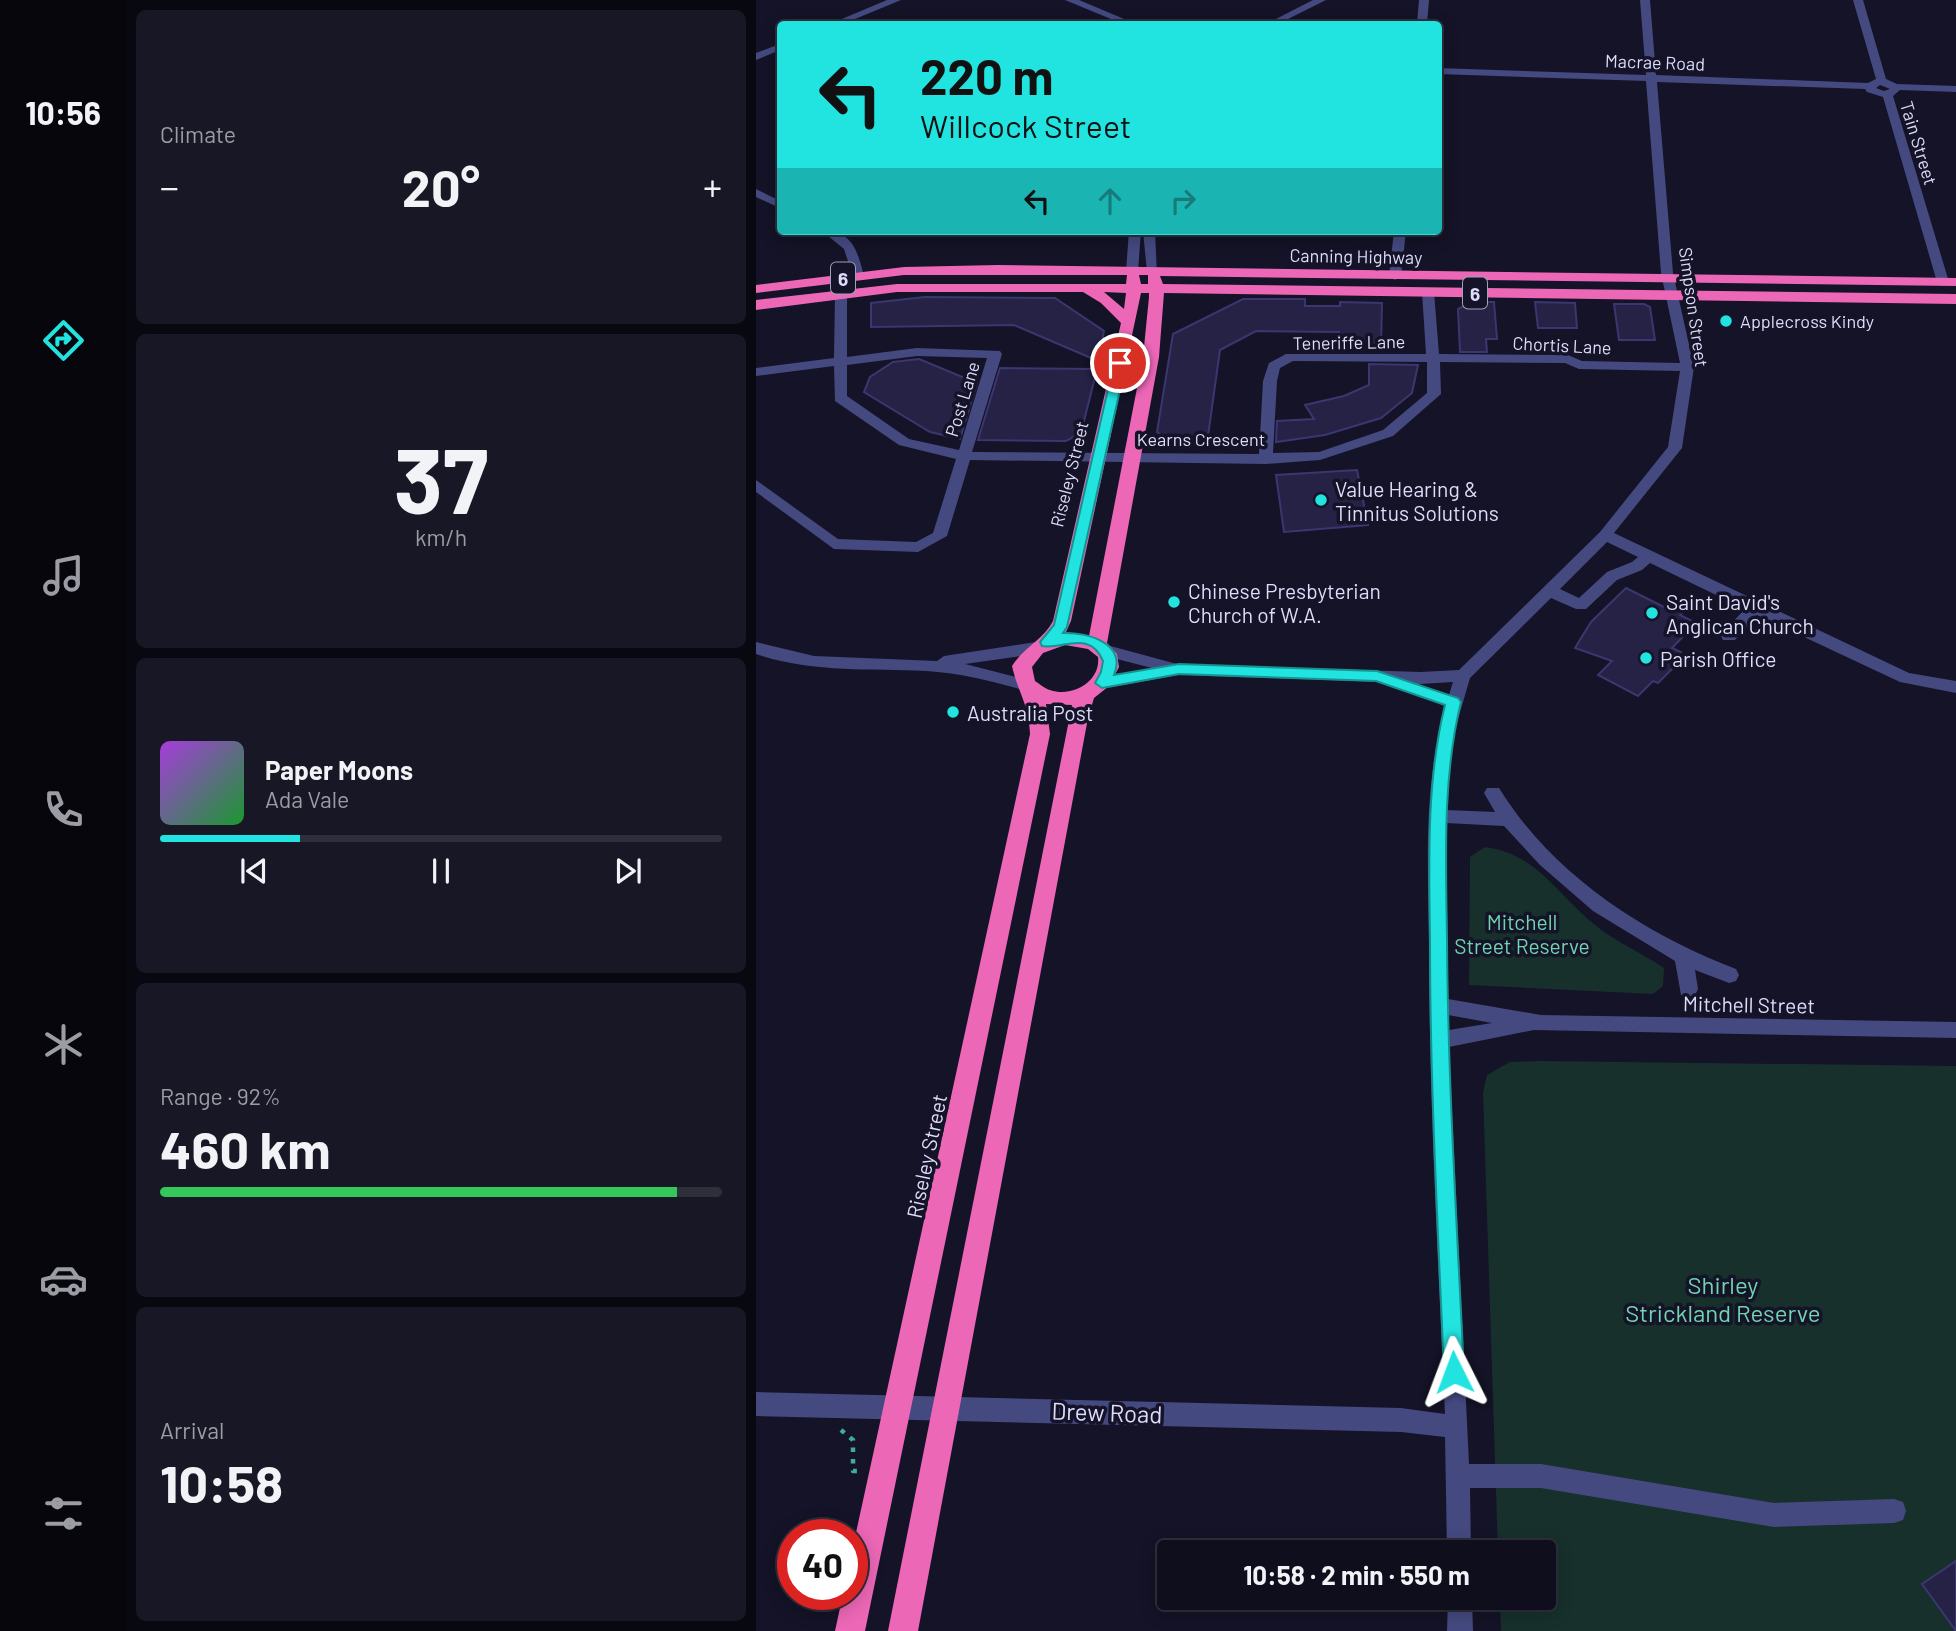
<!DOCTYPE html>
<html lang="en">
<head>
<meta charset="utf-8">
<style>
	body { margin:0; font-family:Barlow,sans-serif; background:#181726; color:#f1f3f6; height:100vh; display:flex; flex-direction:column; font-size:26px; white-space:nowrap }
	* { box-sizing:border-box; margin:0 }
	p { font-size:23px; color:#9b9ca4 }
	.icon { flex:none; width:38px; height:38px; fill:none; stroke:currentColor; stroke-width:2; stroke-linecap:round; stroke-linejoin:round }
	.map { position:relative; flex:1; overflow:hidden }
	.drawer { display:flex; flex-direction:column; gap:10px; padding:10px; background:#080810; width:630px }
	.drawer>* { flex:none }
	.hud { position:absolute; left:21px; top:21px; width:665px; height:214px; border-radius:7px; box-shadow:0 4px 18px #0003,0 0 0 2px #2f2e3b; background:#21e3e0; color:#111; overflow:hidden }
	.speed { position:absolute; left:21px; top:1519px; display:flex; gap:14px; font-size:35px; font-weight:700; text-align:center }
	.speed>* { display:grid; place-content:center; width:91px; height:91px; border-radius:50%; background:#0f0e1d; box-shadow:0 4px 18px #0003,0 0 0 2px #2f2e3b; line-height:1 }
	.speed .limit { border:10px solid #d22; background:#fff; color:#111 }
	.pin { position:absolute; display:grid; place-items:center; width:60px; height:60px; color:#fff; margin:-30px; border:4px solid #fff; border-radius:50%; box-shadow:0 2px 7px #0007 }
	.me { position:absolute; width:77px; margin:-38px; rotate:357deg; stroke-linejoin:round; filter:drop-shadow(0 0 5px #0008) }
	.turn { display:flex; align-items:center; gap:24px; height:147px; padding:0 28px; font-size:32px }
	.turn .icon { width:91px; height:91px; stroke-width:2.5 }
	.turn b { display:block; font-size:49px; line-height:60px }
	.lanes { display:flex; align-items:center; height:66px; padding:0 28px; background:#0003; justify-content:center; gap:35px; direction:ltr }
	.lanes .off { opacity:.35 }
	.big { font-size:52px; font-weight:700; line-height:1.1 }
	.drawer .widget { flex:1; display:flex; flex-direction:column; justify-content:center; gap:10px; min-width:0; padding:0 24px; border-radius:10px; background:#181726 }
	.drawer .dial { align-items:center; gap:0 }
	.dial b { font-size:91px; line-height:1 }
	.song { display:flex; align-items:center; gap:21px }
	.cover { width:84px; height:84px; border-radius:10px; background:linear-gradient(135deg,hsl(280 70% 55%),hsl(130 70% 35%)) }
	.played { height:7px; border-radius:4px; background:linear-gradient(90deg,#21e3e0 25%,#2f2e3b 25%) }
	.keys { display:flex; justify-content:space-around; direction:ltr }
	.heat { display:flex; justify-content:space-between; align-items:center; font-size:38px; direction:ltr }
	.charge { height:10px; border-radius:5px; background:linear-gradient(90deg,#34c759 92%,#2f2e3b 0) }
	.trip { position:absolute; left:401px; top:1540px; width:399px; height:70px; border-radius:7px; background:#0f0e1d; box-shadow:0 4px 18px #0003,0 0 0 2px #2f2e3b; font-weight:700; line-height:70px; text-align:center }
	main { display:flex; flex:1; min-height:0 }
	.tabs { display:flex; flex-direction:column; width:126px; justify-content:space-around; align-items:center; background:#06060c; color:#9b9ca4 }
	.tabs .icon { width:49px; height:49px }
	.tabs .active { color:#21e3e0 }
	.tabs b { font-size:32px; color:#f1f3f6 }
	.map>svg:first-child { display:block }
	.green { fill:#17302c }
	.building { fill:#252246; stroke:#3b366f; stroke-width:2 }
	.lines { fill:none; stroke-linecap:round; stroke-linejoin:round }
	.path { stroke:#40ad99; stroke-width:4.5; stroke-dasharray:4.5 7; stroke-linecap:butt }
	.minor { fill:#444980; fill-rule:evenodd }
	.highway { fill:#ec67b6; fill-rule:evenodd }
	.route { fill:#21e3e0; stroke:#159492; stroke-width:2 }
	.poi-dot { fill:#21e3e0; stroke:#141327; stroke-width:2.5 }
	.labels { text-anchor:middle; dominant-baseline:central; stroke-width:7; stroke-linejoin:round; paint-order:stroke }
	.far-street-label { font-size:18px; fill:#ddddfb; stroke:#141327 }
	.far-poi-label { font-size:18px; fill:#ddddfb; stroke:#141327; text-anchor:start }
	.shield { fill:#141327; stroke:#a1a0bb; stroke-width:2 }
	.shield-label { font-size:19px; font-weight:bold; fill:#ddddfb }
	.poi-label { font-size:21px; fill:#ddddfb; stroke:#141327; text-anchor:start }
	.park-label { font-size:21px; fill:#71d3af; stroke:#141327 }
	.street-label { font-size:21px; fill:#ddddfb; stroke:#141327 }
	.near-park-label { font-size:24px; fill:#71d3af; stroke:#141327 }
	.near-street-label { font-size:24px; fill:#ddddfb; stroke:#141327 }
</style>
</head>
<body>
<main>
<nav class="tabs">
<b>10:56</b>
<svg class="icon active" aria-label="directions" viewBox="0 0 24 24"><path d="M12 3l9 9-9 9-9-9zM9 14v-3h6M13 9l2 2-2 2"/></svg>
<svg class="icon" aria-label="music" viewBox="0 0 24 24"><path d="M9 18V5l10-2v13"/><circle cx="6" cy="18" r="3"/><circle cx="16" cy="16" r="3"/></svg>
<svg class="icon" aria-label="phone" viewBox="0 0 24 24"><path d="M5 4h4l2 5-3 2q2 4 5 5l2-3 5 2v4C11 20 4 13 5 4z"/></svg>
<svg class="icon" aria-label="climate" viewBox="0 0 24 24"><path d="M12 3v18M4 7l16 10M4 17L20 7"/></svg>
<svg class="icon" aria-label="car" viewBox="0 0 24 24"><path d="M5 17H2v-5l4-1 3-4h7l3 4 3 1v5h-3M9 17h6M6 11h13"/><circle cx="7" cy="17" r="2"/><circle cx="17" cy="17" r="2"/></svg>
<svg class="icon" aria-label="filters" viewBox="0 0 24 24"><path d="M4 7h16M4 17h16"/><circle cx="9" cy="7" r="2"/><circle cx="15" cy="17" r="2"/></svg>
</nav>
<section class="drawer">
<div class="widget"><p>Climate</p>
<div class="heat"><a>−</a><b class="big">20°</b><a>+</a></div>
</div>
<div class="widget dial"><b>37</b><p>km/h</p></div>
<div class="widget">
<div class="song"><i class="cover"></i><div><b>Paper Moons</b><p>Ada Vale</p></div></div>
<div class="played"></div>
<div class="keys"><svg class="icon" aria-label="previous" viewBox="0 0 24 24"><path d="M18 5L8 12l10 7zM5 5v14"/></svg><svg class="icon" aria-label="pause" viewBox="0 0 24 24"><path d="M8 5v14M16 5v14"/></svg><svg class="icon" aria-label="next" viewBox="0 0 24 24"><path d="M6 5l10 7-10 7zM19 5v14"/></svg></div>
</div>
<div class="widget"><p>Range · 92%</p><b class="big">460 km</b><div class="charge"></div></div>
<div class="widget"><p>Arrival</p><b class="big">10:58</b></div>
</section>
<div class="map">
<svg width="1200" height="1631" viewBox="0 0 1200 1631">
	<rect width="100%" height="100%" fill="#141327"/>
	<g class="green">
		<path d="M729,847C781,854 800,893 838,924C858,941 886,953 908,968L907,986L897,994L713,985L714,857Z"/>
		<polygon points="785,1061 1200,1066 1200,1631 745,1631 744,1598 788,1598 788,1552 742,1552 727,1093 731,1075 754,1062"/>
	</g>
	<g class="building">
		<polygon points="169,297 299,298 348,331 342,361 258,325 115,327 115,303"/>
		<polygon points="487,299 549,299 549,306 584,306 584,302 626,303 625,345 582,344 583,332 500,331 464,350 452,436 443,441 414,441 401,432 417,334"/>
		<polygon points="715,302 738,302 741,339 730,339 731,352 704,352 702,309"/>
		<polygon points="779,302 819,303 821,328 782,328"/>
		<polygon points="858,304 888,304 894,307 899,340 863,340"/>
		<polygon points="163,359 221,383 204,439 174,432 108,392 114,377 137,362"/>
		<polygon points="613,364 662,365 656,393 625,418 569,435 520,442 521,421 558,419 549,405 588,396 613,385"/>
		<polygon points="244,368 341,369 325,433 310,441 222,440"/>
		<polygon points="601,470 612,525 528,532 520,475"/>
		<polygon points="870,588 908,607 912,603 928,611 924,615 940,623 916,648 925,652 917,660 922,663 902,683 897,681 882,696 842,675 856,661 819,648 835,622"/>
		<polygon points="1200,1561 1200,1631 1166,1584"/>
	</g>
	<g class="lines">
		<polyline class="path" points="85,1430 97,1440 97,1471 102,1471"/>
		<g class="minor">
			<polygon points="131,0 145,0 87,24 74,24"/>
			<polygon points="309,0 323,0 380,24 367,24"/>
			<polygon points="557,0 570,0 522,24 510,24"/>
			<polygon points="663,0 673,0 671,24 661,24"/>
			<path d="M884,0H894L900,75L1112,83L1120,79L1097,0H1107L1130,79L1141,84L1200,86V92L1144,90L1137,96L1193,282L1187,286L1181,282L1127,97L1111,92L1109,89L901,82L917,273L938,367L926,448L858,533L1153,673L1200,681V693L1144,682L1001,615L979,640H967L965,636L967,632L989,609L894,563L886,570L861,580L830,609H820L795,598L714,678L698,733L690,810L739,812L728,793L731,788H743C797,875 887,933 980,969L983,975L980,981L973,983L939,970L942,989L939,995L932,997L925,995L919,961L837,911L784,865L748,826L690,823L692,999L785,1015L1200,1022V1038L778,1030L693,1047L713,1464H785L1018,1503L1138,1499L1147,1502L1150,1511L1147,1520L1138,1523L1018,1527L785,1488H714L715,1552H691L689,1437L645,1432L0,1416V1392L645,1408L689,1414C682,1257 673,1099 673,943C672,864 667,782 690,706L627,682L423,675L346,689L340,687L338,683L340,679L396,668L341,654L339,650L347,644L421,664L664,672L703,670L844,532L912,447L924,371L823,369L809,363L684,362L685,394L637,436L564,460L510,464L214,460L191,536L162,552L78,549L0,492V480L82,539L160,542L177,533L200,459L143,445L79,401L78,366L0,376V368L78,358L79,293L85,289L91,293V357L161,348L244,351L246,354L216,452L503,454L507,381L513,363L530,354H670L666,292L672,288L678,292L683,354L812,355L826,361L924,363L905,273L890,81L682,74V68L890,75ZM1124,85L1134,89L1128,91L1120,88ZM161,356L231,358L203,450L153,439L91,396V365ZM537,361L671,362V393L627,430L563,452L517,453L521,381L524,368ZM851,542L882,557L876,562L851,572L823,598L804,589ZM697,682L693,695L660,684H664ZM692,1015L736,1023L693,1030Z"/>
			<polygon points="24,44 24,50 0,60 0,53"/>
			<polygon points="0,189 24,201 24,208 0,197"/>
			<path d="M66,231C97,231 101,250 108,276L106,279H98L88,249Z"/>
			<polygon points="373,231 385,231 382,271 376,275 370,271"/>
			<polygon points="387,231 399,231 401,275 393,275 391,272"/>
			<polygon points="638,231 650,231 645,276 639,280 633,276"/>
			<path d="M0,642L58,656L181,661L188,656L280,642L288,648L280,654L209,664L276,681L278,685L270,691C237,681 204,673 170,671C112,668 56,673 0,654Z"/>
			<polygon points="692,1598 716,1598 717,1631 691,1631"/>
		</g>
		<path class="highway" d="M242,265L1200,278V286L404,276L407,284L1200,294V304L408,293L403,357L351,643L361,654L363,667L353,686L338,698L332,718L162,1631H132L316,705L290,704L294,734L109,1631H79L87,1594H96V1551L274,734C273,704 262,693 256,666C268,647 287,640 297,621L365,323L345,303L327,292H141L0,310V300L141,284H370L371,275H148L0,293V285L148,267ZM383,275H392V284H385ZM348,292L370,293L368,309ZM385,293H393V297L387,357L333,636L310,632L315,621ZM309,645L332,649L342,657C345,681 317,698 294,690C289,689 284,684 279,681L276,667L287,653Z"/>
	</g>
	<path class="route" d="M364,360L370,363L311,627L307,633C331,632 371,643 358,675L423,664L621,671L702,698L705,702C686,779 690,861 691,941C692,1084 701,1228 708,1372L705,1379L698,1382L691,1379L688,1372C682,1229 674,1086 674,942C673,864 670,781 689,705L620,681L423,674L346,688L339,683L345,672L347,661C334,629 306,650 286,646L284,642L298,625L358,363Z"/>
	<g class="poi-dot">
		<circle cx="970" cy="321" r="7"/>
		<circle cx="565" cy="500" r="7"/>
		<circle cx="418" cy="602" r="7"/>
		<circle cx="896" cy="613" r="7"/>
		<circle cx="890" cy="658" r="7"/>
		<circle cx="197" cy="712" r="7"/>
	</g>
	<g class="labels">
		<g class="far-street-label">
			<text transform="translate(899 62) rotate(2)">Macrae Road</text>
			<text transform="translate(1163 143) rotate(73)">Tain Street</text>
			<text transform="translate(600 256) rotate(1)">Canning Highway</text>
			<text transform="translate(938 307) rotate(82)">Simpson Street</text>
			<text transform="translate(593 342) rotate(-1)">Teneriffe Lane</text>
			<text transform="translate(806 345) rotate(3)">Chortis Lane</text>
			<text transform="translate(206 399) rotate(-73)">Post Lane</text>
			<text x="445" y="439">Kearns Crescent</text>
			<text transform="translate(313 474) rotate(-76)">Riseley Street</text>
		</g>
		<g class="far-poi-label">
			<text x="984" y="321">Applecross Kindy</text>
		</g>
		<g class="shield">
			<rect x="75" y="262.5" width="24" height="31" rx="5"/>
			<rect x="707" y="277.5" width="24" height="31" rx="5"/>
		</g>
		<g class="shield-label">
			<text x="87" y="278">6</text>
			<text x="719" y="293">6</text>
		</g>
		<g class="poi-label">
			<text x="579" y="488">Value Hearing &amp;<tspan x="579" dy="24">Tinnitus Solutions</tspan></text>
			<text x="432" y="590">Chinese Presbyterian<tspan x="432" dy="24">Church of W.A.</tspan></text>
			<text x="910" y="601">Saint David's<tspan x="910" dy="24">Anglican Church</tspan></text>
			<text x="904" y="658">Parish Office</text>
			<text x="211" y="712">Australia Post</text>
		</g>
		<g class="park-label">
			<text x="766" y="921">Mitchell<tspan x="766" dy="24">Street Reserve</tspan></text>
		</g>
		<g class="street-label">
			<text transform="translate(993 1004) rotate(1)">Mitchell Street</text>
			<text transform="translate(170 1156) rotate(-78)">Riseley Street</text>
		</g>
		<g class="near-park-label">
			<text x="967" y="1284">Shirley<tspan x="967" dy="28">Strickland Reserve</tspan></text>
		</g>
		<g class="near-street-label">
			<text transform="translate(351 1412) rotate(2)">Drew Road</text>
		</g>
	</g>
</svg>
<div class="speed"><div class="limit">40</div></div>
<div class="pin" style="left:364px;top:363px;background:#d93025"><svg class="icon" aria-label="arrive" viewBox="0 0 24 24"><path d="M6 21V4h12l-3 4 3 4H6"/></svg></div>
<svg class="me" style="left:698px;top:1372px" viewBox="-20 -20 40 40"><path d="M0-17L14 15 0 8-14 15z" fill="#21e3e0" stroke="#fff" stroke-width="4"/></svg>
<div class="trip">10:58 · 2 min · 550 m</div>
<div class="hud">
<div class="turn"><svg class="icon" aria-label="left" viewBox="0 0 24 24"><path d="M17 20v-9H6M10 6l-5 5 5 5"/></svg><div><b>220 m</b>Willcock Street</div></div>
<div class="lanes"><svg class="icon" aria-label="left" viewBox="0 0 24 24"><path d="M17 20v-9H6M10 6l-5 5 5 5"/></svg><svg class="icon off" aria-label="ahead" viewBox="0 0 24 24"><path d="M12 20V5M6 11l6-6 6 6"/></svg><svg class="icon off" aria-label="right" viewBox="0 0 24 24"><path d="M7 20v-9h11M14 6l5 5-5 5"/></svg></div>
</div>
</div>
</main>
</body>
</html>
